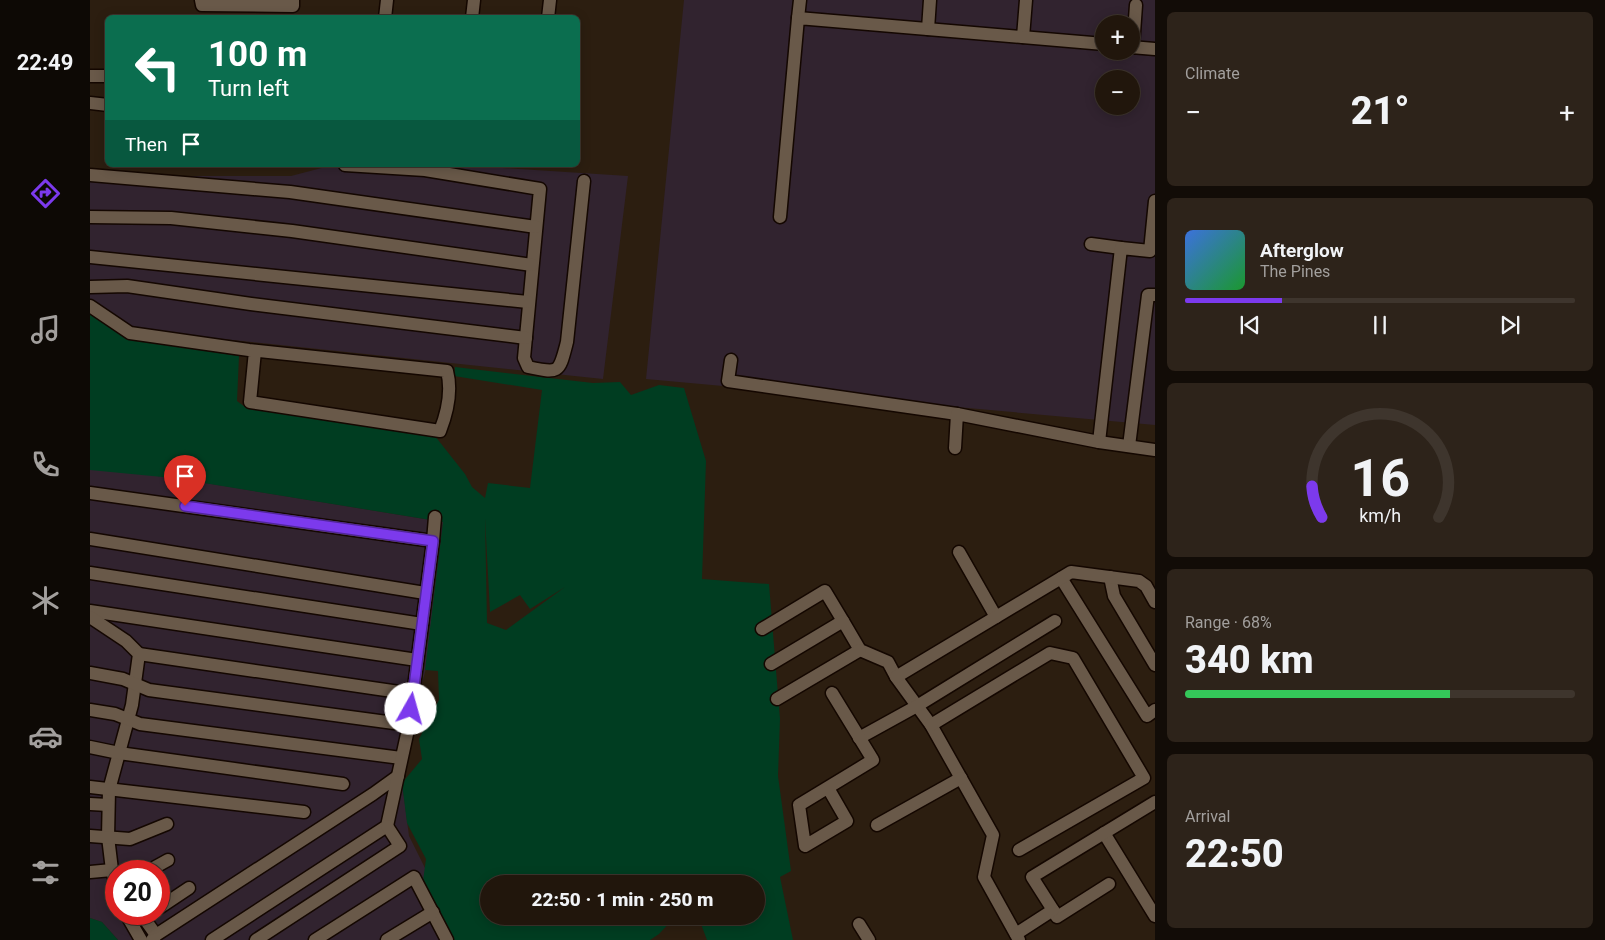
<!DOCTYPE html>
<html lang="en">
<head>
<meta charset="utf-8">
<style>
	body { margin:0; font-family:Roboto,sans-serif; background:#2d231a; color:#f1f3f6; height:100vh; display:flex; flex-direction:column; font-size:19px; white-space:nowrap }
	* { box-sizing:border-box; margin:0 }
	p { font-size:16px; color:#a29f9d }
	.icon { flex:none; width:28px; height:28px; fill:none; stroke:currentColor; stroke-width:2; stroke-linecap:round; stroke-linejoin:round }
	.map { position:relative; flex:1; overflow:hidden }
	.panel { display:flex; flex-direction:column; gap:12px; padding:12px; background:#120c07; width:450px }
	.panel>* { flex:none }
	.guide { position:absolute; left:15px; top:15px; width:475px; height:152px; border-radius:8px; box-shadow:0 2px 12px #0003,0 0 0 1px #3e352d; background:#0b6e4f; color:#fff; overflow:hidden }
	.fabs { position:absolute; left:1005px; top:15px; display:grid; gap:10px }
	.fabs a { display:grid; place-items:center; width:45px; height:45px; border-radius:50%; background:#21160c; box-shadow:0 2px 12px #0003,0 0 0 1px #3e352d; font-size:25px }
	.speed { position:absolute; left:15px; top:860px; display:flex; gap:10px; font-size:25px; font-weight:700; text-align:center }
	.speed>* { display:grid; place-content:center; width:65px; height:65px; border-radius:50%; background:#21160c; box-shadow:0 2px 12px #0003,0 0 0 1px #3e352d; line-height:1 }
	.speed .limit { border:8px solid #d22; background:#fff; color:#111 }
	.pin { position:absolute; display:grid; place-items:center; width:42px; height:42px; color:#fff; margin:-51px -21px; border-radius:50% 50% 50% 0; rotate:-45deg; box-shadow:0 0 5px #0007 }
	.pin .icon { rotate:45deg }
	.me { position:absolute; width:55px; margin:-28px; rotate:7deg; stroke-linejoin:round; filter:drop-shadow(0 0 4px #0008) }
	.turn { display:flex; align-items:center; gap:18px; height:105px; padding:0 20px; font-size:22px }
	.turn .icon { width:65px; height:65px; stroke-width:2.5 }
	.turn b { display:block; font-size:35px; line-height:42px }
	.then { display:flex; align-items:center; height:48px; padding:0 20px; background:#0003; gap:10px; font-size:19px }
	.big { font-size:38px; font-weight:800; line-height:1.1 }
	.panel .widget { flex:1; display:flex; flex-direction:column; justify-content:center; gap:8px; min-width:0; padding:0 18px; border-radius:8px; background:#2d231a }
	.panel .dial { align-items:center; gap:0 }
	.dial svg { height:130px; overflow:visible; fill:none; stroke:#3e352d; stroke-width:7; stroke-linecap:round; text-anchor:middle }
	.dial text { fill:#f1f3f6; stroke:none }
	.song { display:flex; align-items:center; gap:15px }
	.cover { width:60px; height:60px; border-radius:8px; background:linear-gradient(135deg,hsl(220 70% 55%),hsl(130 70% 35%)) }
	.played { height:5px; border-radius:2px; background:linear-gradient(90deg,#7c3aed 25%,#3e352d 25%) }
	.keys { display:flex; justify-content:space-around; direction:ltr }
	.heat { display:flex; justify-content:space-between; align-items:center; font-size:28px; direction:ltr }
	.charge { height:8px; border-radius:4px; background:linear-gradient(90deg,#34c759 68%,#3e352d 0) }
	.trip { position:absolute; left:390px; top:875px; width:285px; height:50px; border-radius:25px; background:#21160c; box-shadow:0 2px 12px #0003,0 0 0 1px #3e352d; font-weight:800; line-height:50px; text-align:center }
	main { display:flex; flex:1; min-height:0 }
	.tab-bar { display:flex; flex-direction:column; width:90px; justify-content:space-around; align-items:center; background:#0d0905; color:#a29f9d }
	.tab-bar .icon { width:35px; height:35px }
	.tab-bar .on { color:#7c3aed }
	.tab-bar b { font-size:22px; color:#f1f3f6 }
	.map>svg:first-child { display:block }
	.industrial { fill:#31232f; fill-rule:evenodd }
	.green { fill:#003d21; fill-rule:evenodd }
	.lines { fill:none; stroke-linecap:round; stroke-linejoin:round }
	.minor-casing { stroke:#140700; stroke-width:15 }
	.minor { stroke:#695949; stroke-width:12 }
	.route-casing { stroke:#51269a; stroke-width:12 }
	.route { stroke:#7c3aed; stroke-width:9 }
</style>
</head>
<body>
<main>
<nav class="tab-bar">
<b>22:49</b>
<svg class="icon on" aria-label="directions" viewBox="0 0 24 24"><path d="M12 3l9 9-9 9-9-9zM9 14v-3h6M13 9l2 2-2 2"/></svg>
<svg class="icon" aria-label="music" viewBox="0 0 24 24"><path d="M9 18V5l10-2v13"/><circle cx="6" cy="18" r="3"/><circle cx="16" cy="16" r="3"/></svg>
<svg class="icon" aria-label="phone" viewBox="0 0 24 24"><path d="M5 4h4l2 5-3 2q2 4 5 5l2-3 5 2v4C11 20 4 13 5 4z"/></svg>
<svg class="icon" aria-label="climate" viewBox="0 0 24 24"><path d="M12 3v18M4 7l16 10M4 17L20 7"/></svg>
<svg class="icon" aria-label="car" viewBox="0 0 24 24"><path d="M5 17H2v-5l4-1 3-4h7l3 4 3 1v5h-3M9 17h6M6 11h13"/><circle cx="7" cy="17" r="2"/><circle cx="17" cy="17" r="2"/></svg>
<svg class="icon" aria-label="filters" viewBox="0 0 24 24"><path d="M4 7h16M4 17h16"/><circle cx="9" cy="7" r="2"/><circle cx="15" cy="17" r="2"/></svg>
</nav>
<div class="map">
<svg width="1065" height="940" viewBox="0 0 1065 940">
	<rect width="100%" height="100%" fill="#2c1e10"/>
	<g class="industrial">
		<path d="M594,0H1065V425L556,379ZM1014,24H1041V51H1014ZM1014,79H1041V106H1014Z"/>
		<polygon points="243,165 366,165 538,176 513,379 38,329 0,305 0,176 201,176"/>
		<path d="M0,464L353,522L338,661L310,766L319,836L371,940H28L12,922L0,918ZM26,871H69V914H26Z"/>
	</g>
	<g class="green">
		<path d="M0,309L11,320L38,339L149,356L147,401L155,407L345,436L375,474L382,487L395,498L398,483L440,488L452,390L364,376L365,367L503,383L530,382L541,395L569,385L594,388L616,461L612,579L679,584L690,719L688,776L701,871L690,877L703,940H617L611,924L599,916H666V884H399V916H586L569,934L560,940H361L333,881L336,859L317,823L312,783L332,759L329,739L349,700L348,671L335,670L353,522L83,478L0,470ZM395,518L400,612L430,595L440,609L475,587L416,630L397,623Z"/>
		<polygon points="0,918 12,922 28,940 0,940"/>
	</g>
	<g class="lines">
		<g class="minor-casing">
			<g id="minor">
				<polyline points="111,0 112,5 203,6 203,0"/>
				<polyline points="295,18 297,0"/>
				<polyline points="382,18 384,0"/>
				<polyline points="458,18 460,0"/>
				<polyline points="708,18 710,0"/>
				<polyline points="838,29 840,0"/>
				<polyline points="933,37 936,0"/>
				<polyline points="1041,47 1065,49"/>
				<polyline points="1043,47 1046,5"/>
				<polyline points="0,76 18,76"/>
				<polyline points="0,103 18,105"/>
				<path d="M255,165L335,170L450,189L434,358L438,367C470,374 469,373 477,342L494,181"/>
				<polyline points="0,175 200,192 446,227"/>
				<polyline points="0,217 81,218 202,231 442,265"/>
				<polyline points="690,217 708,18 1014,44"/>
				<polyline points="1001,244 1031,248"/>
				<polyline points="0,257 438,302"/>
				<polyline points="0,287 37,286 161,304 436,338"/>
				<path d="M0,306L40,333L159,350L357,371C362,390 357,413 350,431L160,402L165,351"/>
				<polyline points="641,360 638,381 867,414"/>
				<polyline points="1009,442 1031,248 1060,251 1065,201"/>
				<polyline points="1039,446 1058,295 1065,295"/>
				<polyline points="865,448 867,414 1009,442 1065,450"/>
				<polyline points="0,493 343,541"/>
				<polyline points="0,539 335,593"/>
				<polyline points="869,552 906,617"/>
				<polyline points="0,573 332,624"/>
				<polyline points="1020,577 1024,596 1065,665"/>
				<polyline points="971,578 1057,716 1065,710"/>
				<polyline points="0,611 327,660"/>
				<polyline points="0,617 36,641 49,654 42,705 19,790 18,837 22,870 26,886"/>
				<polyline points="672,629 735,591 753,621"/>
				<polyline points="49,654 323,694"/>
				<polyline points="681,664 753,621 770,650 798,662 806,677 841,725 903,835 894,877 929,940"/>
				<polyline points="0,673 33,679 59,690 319,725"/>
				<polyline points="806,677 981,572 1049,581 1056,586 1065,602"/>
				<polyline points="687,699 770,650"/>
				<polyline points="0,710 25,714 50,724 311,758"/>
				<polyline points="841,725 960,653 983,658 1054,778 929,850"/>
				<polyline points="769,738 827,706 965,621"/>
				<polyline points="0,747 29,753 253,784"/>
				<polyline points="0,787 214,812"/>
				<polyline points="738,788 757,821 715,846 709,805 783,760 742,693"/>
				<polyline points="0,804 18,805"/>
				<polyline points="787,825 871,778"/>
				<polyline points="1014,833 1065,916"/>
				<polyline points="0,836 40,839 77,824"/>
				<polyline points="58,871 78,860"/>
				<polyline points="0,872 22,870"/>
				<polyline points="69,908 99,888"/>
				<polyline points="963,910 967,917 1019,884"/>
				<polyline points="36,914 51,940"/>
				<polyline points="60,914 54,918 66,935"/>
				<polyline points="769,924 779,940"/>
				<polyline points="926,934 963,910 942,877 1065,802"/>
				<polyline points="62,940 66,935 283,794 308,776"/>
				<polyline points="122,940 297,826 319,725 343,541 345,517"/>
				<polyline points="166,940 310,846 297,826"/>
				<polyline points="225,940 324,877 357,940"/>
				<polyline points="297,940 343,912"/>
			</g>
		</g>
		<use href="#minor" class="minor"/>
	</g>
	<g class="lines">
		<g class="route-casing">
			<polyline id="route" points="95,506 343,541 321,709"/>
		</g>
		<use href="#route" class="route"/>
	</g>
</svg>
<div class="fabs">
<a>+</a>
<a>−</a>
</div>
<div class="speed"><div class="limit">20</div></div>
<div class="pin" style="left:95px;top:506px;background:#d93025"><svg class="icon" aria-label="arrive" viewBox="0 0 24 24"><path d="M6 21V4h12l-3 4 3 4H6"/></svg></div>
<svg class="me" style="left:321px;top:709px" viewBox="-20 -20 40 40"><circle r="19" fill="#fff"/><path d="M0-13L10 11 0 6-10 11z" fill="#7c3aed"/></svg>
<div class="trip">22:50 · 1 min · 250 m</div>
<div class="guide">
<div class="turn"><svg class="icon" aria-label="left" viewBox="0 0 24 24"><path d="M17 20v-9H6M10 6l-5 5 5 5"/></svg><div><b>100 m</b>Turn left</div></div>
<div class="then">Then<svg class="icon" aria-label="arrive" viewBox="0 0 24 24"><path d="M6 21V4h12l-3 4 3 4H6"/></svg></div>
</div>
</div>
<section class="panel">
<div class="widget"><p>Climate</p>
<div class="heat"><a>−</a><b class="big">21°</b><a>+</a></div>
</div>
<div class="widget">
<div class="song"><i class="cover"></i><div><b>Afterglow</b><p>The Pines</p></div></div>
<div class="played"></div>
<div class="keys"><svg class="icon" aria-label="previous" viewBox="0 0 24 24"><path d="M18 5L8 12l10 7zM5 5v14"/></svg><svg class="icon" aria-label="pause" viewBox="0 0 24 24"><path d="M8 5v14M16 5v14"/></svg><svg class="icon" aria-label="next" viewBox="0 0 24 24"><path d="M6 5l10 7-10 7zM19 5v14"/></svg></div>
</div>
<div class="widget dial"><svg viewBox="0 0 100 80">
<path d="M14 69A42 42 0 1 1 86 69"/>
<path d="M14 69A42 42 0 0 1 8 50" stroke="#7c3aed"/>
<text x="50" y="56" font-size="32" font-weight="700">16</text>
<text x="50" y="72" font-size="11">km/h</text>
</svg></div>
<div class="widget"><p>Range · 68%</p><b class="big">340 km</b><div class="charge"></div></div>
<div class="widget"><p>Arrival</p><b class="big">22:50</b></div>
</section>
</main>
</body>
</html>
